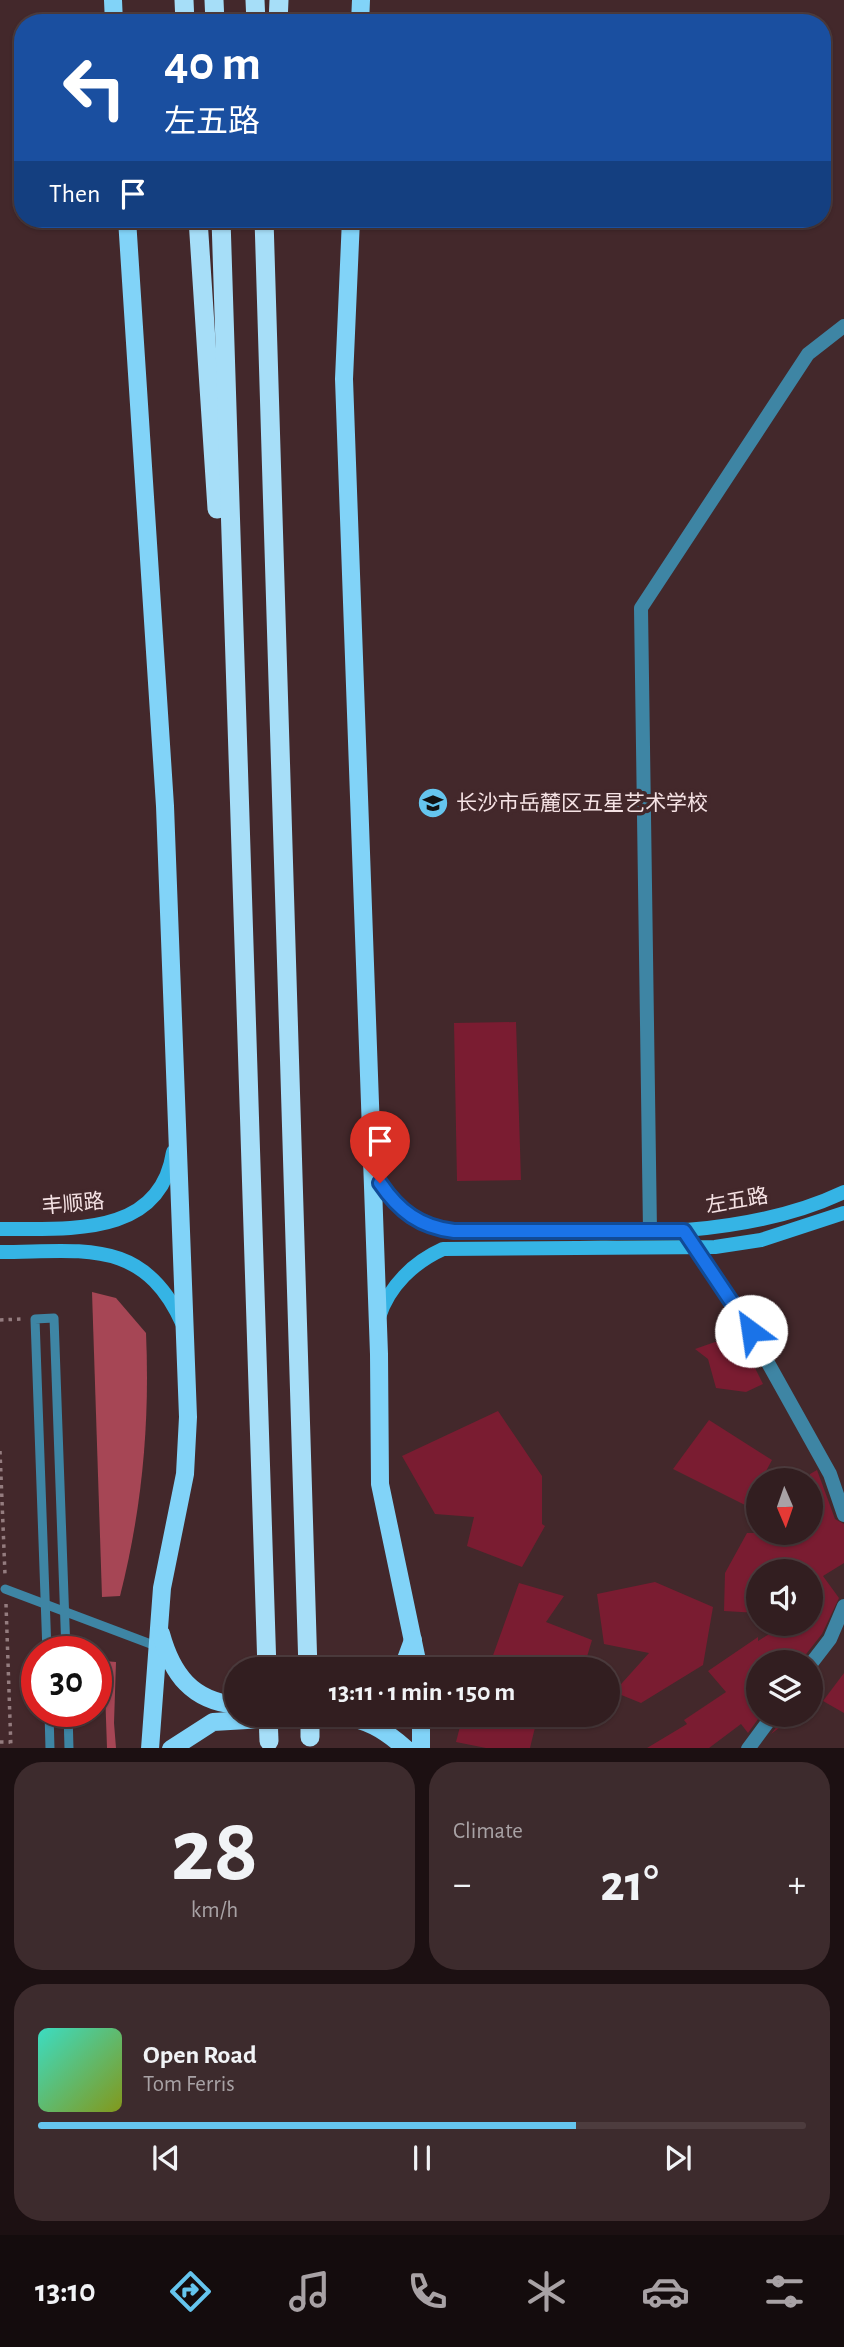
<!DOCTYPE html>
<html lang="en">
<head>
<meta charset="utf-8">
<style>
	body { margin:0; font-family:"Alegreya Sans","Noto Sans SC",sans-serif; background:#3d2b2d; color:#f1f3f6; height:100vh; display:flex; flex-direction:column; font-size:26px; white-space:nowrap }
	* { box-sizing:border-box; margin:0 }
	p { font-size:23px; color:#a8a2a5 }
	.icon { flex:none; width:38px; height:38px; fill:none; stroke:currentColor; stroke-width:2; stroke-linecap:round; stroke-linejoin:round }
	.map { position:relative; height:1748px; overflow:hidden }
	.drawer { display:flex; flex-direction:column; gap:14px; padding:14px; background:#1c1012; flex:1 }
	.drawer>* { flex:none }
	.guide { position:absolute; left:14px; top:14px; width:817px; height:214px; border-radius:28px; box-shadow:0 2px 5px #0004,0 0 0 2px #4d3c3e; background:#1a4fa0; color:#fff; overflow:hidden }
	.needle { width:46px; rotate:178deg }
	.tools { position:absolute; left:746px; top:1468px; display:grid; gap:14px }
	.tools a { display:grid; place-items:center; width:77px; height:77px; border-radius:50%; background:#321e20; box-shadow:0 2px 5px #0004,0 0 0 2px #4d3c3e; font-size:35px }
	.speed { position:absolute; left:21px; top:1636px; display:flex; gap:14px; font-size:35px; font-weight:700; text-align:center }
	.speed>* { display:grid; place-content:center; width:91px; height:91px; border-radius:50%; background:#321e20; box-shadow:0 2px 5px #0004,0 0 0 2px #4d3c3e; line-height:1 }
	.speed .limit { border:10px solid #d22; background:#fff; color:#111 }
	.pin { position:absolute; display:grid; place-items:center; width:60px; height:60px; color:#fff; margin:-72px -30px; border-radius:50% 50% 50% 0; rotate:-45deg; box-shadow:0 0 7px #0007 }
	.pin .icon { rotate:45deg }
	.me { position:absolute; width:77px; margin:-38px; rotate:329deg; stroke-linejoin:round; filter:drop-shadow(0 0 5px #0008) }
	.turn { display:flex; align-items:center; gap:24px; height:147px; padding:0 35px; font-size:32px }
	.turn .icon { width:91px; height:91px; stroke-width:2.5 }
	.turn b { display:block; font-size:49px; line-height:60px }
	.then { display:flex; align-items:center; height:66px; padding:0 35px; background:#0003; gap:14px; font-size:26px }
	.big { font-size:52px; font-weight:700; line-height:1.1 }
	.drawer .tile { flex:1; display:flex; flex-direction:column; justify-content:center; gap:10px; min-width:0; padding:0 24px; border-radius:28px; background:#3d2b2d }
	.drawer .dial { align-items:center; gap:0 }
	.dial b { font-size:91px; line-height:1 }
	.song { display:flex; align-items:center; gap:21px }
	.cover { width:84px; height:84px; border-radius:10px; background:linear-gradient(135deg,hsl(170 70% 55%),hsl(70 70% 35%)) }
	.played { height:7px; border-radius:4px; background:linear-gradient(90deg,#65c5ee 70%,#4d3c3e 70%) }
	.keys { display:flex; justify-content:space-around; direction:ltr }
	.heat { display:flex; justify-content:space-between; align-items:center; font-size:38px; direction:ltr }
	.drawer .tiles { flex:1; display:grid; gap:14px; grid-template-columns:1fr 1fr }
	.tile:last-child { grid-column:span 2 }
	.trip { position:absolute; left:224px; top:1657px; width:396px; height:70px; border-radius:35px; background:#321e20; box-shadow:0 2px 5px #0004,0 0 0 2px #4d3c3e; font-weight:700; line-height:70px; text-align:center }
	.dock { display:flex; height:112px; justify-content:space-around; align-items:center; background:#140c0d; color:#a8a2a5 }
	.dock .icon { width:49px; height:49px }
	.dock .active { color:#65c5ee }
	.dock b { font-size:32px; color:#f1f3f6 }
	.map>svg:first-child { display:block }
	.forest { fill:#a64655 }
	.building { fill:#7a1c31 }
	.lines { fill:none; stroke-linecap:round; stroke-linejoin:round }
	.path { stroke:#947c7f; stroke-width:3.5; stroke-dasharray:3.5 5; stroke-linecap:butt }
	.service { stroke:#3e85a4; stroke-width:9 }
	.minor { stroke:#3e85a4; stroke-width:14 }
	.secondary { stroke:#35b4e5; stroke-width:14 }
	.primary { stroke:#81d3f8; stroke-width:18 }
	.trunk { stroke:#a6def8; stroke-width:19 }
	.trunk-bridge { stroke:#a6def8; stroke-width:19 }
	.route-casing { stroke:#114b97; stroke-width:18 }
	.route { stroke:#1a73e8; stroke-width:12 }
	.labels { text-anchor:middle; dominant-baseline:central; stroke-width:7; stroke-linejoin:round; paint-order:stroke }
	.poi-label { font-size:21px; fill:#f5e2e4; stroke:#43282b; text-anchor:start }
	.street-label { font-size:21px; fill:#f5e2e4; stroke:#43282b }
</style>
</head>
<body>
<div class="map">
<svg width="844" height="1749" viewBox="0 0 844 1749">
	<rect width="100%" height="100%" fill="#43282b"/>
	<g class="forest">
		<path d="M92,1292L116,1298L146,1333C150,1424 142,1509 120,1596L102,1597Z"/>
		<polygon points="104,1661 116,1662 114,1723 116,1748 107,1748"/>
	</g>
	<g class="building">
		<polygon points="516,1022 521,1180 457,1181 454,1023"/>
		<polygon points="741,1340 763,1384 746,1392 716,1388 708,1359 695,1349 715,1342"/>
		<polygon points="498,1411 542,1476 542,1524 545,1526 522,1567 467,1546 474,1517 435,1514 402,1456"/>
		<polygon points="709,1420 772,1460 747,1506 673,1469"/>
		<polygon points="817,1470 835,1519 844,1524 844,1563 823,1576 839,1598 822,1634 803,1658 795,1662 758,1662 758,1715 761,1715 748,1733 741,1724 709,1748 647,1748 687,1724 684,1720 726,1692 708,1671 758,1637 758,1641 785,1624 810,1624 810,1572 758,1572 758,1613 724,1611 725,1573 747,1533 810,1533 810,1474"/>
		<polygon points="655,1582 713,1607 703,1665 641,1703 614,1692 649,1653 604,1644 597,1594"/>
		<polygon points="519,1583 564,1596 546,1622 592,1640 583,1670 520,1670 491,1661"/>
		<polygon points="844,1673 844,1713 823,1701"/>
		<polygon points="463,1715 538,1715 530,1748 486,1748 456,1742"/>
		<polygon points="782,1715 796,1715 771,1734 781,1721"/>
	</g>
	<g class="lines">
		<g class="path">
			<polyline points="0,1320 22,1319"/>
			<polyline points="0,1451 5,1575"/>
			<polyline points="6,1604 11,1749"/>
			<polyline points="0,1742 10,1742"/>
		</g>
		<g class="service">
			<polyline points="5,1589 156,1646"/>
			<polyline points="47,1652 35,1319 54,1318 66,1652"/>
			<polyline points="49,1712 50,1749"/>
			<polyline points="68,1712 69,1749"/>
		</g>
		<g class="minor">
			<polyline points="650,1231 641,608 808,354 844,326"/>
			<polyline points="684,1231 738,1309 830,1474 844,1515"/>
			<polyline points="810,1665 830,1639 844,1606"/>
			<polyline points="748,1749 773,1715"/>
		</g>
		<g class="secondary">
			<path d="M375,1170C389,1205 416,1227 454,1231C579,1231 728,1247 844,1192"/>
			<path d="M0,1229C65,1228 160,1239 173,1152"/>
			<path d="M0,1252C81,1252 144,1236 183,1325"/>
			<path d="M379,1317C389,1286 414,1262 443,1249L715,1247L761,1240L844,1213"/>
		</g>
		<g class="primary">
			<polyline points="113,0 114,23"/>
			<polyline points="360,23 361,0"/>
			<polyline points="127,219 165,806 188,1417 185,1474 162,1588 150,1749"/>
			<polyline points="351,219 344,379 379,1354 380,1484 419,1670"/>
			<path d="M161,1634C172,1674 192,1701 236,1705"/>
			<polyline points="402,1670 413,1640"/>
			<path d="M337,1715C366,1719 384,1729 406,1749"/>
			<polyline points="421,1715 421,1749"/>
			<polyline points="171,1749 213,1722 336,1715"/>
		</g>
		<g class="trunk">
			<polyline points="184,0 185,23"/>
			<polyline points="214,0 215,23"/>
			<polyline points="255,0 256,23"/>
			<polyline points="278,23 279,0"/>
			<polyline points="198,219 217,509"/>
			<polyline points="221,219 267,1670"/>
			<polyline points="264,219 308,1670"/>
		</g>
		<g class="trunk-bridge">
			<polyline points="268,1715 269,1741"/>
			<polyline points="310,1715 310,1737"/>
		</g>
	</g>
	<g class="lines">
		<g class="route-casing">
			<path id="route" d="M380,1183C399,1211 420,1227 454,1231H684L751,1331"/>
		</g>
		<use href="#route" class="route"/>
	</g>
	<defs>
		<g id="school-disc" transform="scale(1.575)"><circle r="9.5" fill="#65c5ee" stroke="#43282b"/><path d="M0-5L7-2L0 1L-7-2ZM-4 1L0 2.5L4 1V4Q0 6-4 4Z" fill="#111"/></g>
	</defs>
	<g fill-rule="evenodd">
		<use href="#school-disc" x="433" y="803"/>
	</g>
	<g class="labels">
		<g class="poi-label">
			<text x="456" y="803">长沙市岳麓区五星艺术学校</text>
		</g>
		<g class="street-label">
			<text transform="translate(737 1201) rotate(-10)">左五路</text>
			<text transform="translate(73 1204) rotate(-5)">丰顺路</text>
		</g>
	</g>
</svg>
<div class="tools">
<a><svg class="needle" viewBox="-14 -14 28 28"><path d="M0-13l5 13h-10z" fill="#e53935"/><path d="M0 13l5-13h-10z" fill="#a8a2a5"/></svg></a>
<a><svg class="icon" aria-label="sound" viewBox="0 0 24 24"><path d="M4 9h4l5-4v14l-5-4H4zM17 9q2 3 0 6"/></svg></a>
<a><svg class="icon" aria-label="layers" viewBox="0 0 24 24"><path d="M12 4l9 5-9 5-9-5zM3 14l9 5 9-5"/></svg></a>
</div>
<div class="speed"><div class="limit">30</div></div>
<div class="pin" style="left:380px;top:1183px;background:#d93025"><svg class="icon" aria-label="arrive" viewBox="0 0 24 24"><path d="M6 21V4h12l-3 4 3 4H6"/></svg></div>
<svg class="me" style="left:751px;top:1331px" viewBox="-20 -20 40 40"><circle r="19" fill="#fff"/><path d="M0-13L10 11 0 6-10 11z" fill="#1a73e8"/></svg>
<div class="trip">13:11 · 1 min · 150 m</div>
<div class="guide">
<div class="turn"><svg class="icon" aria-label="left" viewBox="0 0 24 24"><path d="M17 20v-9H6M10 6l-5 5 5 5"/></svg><div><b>40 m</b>左五路</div></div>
<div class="then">Then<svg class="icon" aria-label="arrive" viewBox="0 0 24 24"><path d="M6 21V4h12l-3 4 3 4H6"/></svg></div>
</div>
</div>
<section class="drawer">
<div class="tiles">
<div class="tile dial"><b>28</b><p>km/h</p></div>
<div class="tile"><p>Climate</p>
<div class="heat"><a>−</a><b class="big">21°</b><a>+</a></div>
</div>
<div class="tile">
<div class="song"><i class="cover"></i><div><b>Open Road</b><p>Tom Ferris</p></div></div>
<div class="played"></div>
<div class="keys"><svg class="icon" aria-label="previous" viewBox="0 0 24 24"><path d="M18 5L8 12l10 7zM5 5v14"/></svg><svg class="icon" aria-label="pause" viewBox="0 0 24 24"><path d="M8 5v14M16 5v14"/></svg><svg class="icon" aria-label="next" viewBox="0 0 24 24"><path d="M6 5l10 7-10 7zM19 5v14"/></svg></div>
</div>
</div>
</section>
<nav class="dock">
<b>13:10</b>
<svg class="icon active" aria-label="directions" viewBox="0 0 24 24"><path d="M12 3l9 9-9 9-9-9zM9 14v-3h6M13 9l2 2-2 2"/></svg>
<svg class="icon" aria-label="music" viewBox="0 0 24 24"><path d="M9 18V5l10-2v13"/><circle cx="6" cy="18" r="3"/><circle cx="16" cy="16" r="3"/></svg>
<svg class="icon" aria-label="phone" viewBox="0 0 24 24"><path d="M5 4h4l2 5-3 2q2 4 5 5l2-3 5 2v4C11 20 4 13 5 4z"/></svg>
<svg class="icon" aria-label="climate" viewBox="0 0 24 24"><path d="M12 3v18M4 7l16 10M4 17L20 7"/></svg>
<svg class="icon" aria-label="car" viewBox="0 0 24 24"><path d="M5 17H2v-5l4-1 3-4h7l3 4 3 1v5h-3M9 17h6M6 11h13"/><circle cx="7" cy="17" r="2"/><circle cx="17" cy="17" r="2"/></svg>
<svg class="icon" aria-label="filters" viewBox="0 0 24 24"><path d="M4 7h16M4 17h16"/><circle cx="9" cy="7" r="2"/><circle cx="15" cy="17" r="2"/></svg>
</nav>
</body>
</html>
